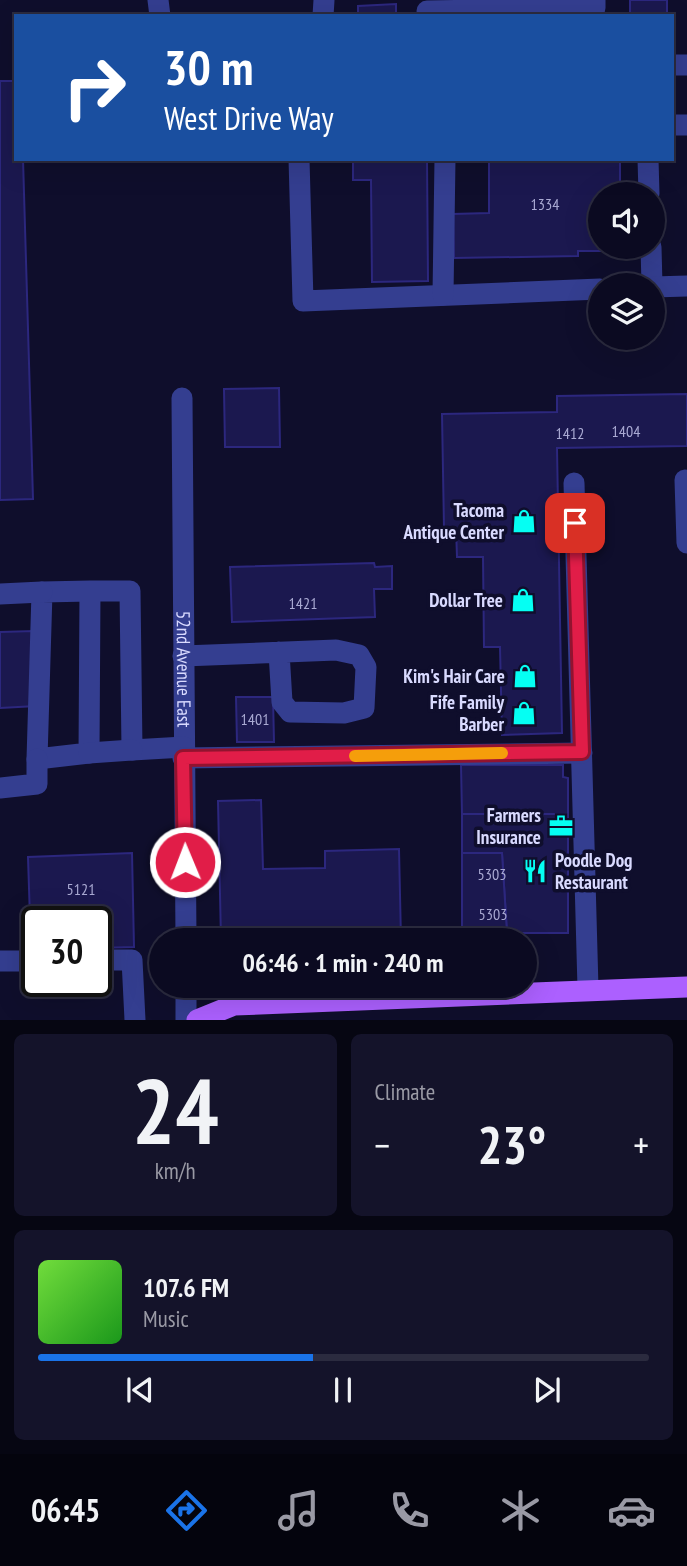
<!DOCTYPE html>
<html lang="en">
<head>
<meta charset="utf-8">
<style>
	body { margin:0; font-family:"PT Sans Narrow",sans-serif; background:#14132a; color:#f1f3f6; height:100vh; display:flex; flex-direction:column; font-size:26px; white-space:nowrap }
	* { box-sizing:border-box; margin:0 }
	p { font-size:23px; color:#9a9aa5 }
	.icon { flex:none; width:38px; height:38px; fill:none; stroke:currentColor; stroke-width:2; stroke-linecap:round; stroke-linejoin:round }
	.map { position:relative; height:1020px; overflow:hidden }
	.drawer { display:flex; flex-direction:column; gap:14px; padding:14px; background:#060612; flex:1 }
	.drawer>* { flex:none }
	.hud { position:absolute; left:14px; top:14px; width:660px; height:147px; border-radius:0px; box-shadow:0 7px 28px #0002,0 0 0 2px #2b2b3f; background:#1a4fa0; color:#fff; overflow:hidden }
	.tools { position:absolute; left:588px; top:182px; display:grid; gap:14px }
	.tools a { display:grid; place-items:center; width:77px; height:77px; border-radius:50%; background:#0b0a21; box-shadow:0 7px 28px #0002,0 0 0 2px #2b2b3f; font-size:35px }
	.speed { position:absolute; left:21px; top:906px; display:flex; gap:14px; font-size:35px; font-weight:700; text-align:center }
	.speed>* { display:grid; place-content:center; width:91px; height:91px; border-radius:50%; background:#0b0a21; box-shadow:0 7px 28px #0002,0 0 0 2px #2b2b3f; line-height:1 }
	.speed .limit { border:4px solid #111; border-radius:10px; background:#fff; color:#111 }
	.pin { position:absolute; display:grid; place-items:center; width:60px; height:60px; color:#fff; margin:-30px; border-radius:14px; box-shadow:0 4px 10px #0006 }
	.me { position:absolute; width:77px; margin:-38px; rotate:359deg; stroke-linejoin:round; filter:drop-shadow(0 0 5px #0008) }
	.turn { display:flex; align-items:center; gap:24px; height:147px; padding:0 35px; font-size:32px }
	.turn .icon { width:91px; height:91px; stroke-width:2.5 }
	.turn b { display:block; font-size:49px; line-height:60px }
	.big { font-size:52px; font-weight:800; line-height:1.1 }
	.drawer .tile { flex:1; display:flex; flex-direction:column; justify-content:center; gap:10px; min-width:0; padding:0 24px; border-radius:10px; background:#14132a }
	.drawer .dial { align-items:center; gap:0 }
	.dial b { font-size:91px; line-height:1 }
	.song { display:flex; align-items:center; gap:21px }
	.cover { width:84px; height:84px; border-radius:10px; background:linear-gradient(135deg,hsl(100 70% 55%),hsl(120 70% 35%)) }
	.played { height:7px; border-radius:4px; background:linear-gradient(90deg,#1a73e8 45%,#2b2b3f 45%) }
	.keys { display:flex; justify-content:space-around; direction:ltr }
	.heat { display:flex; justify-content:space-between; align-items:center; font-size:38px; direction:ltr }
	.drawer .tiles { flex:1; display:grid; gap:14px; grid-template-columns:1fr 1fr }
	.tile:last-child { grid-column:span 2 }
	.trip { position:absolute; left:149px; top:928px; width:388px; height:70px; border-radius:35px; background:#0b0a21; box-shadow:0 7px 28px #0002,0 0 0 2px #2b2b3f; font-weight:800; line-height:70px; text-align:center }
	.tabs { display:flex; height:112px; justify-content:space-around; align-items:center; background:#04040d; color:#9a9aa5 }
	.tabs .icon { width:49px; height:49px }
	.tabs .active { color:#1a73e8 }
	.tabs b { font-size:32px; color:#f1f3f6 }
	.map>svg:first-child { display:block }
	.building { fill:#1b184f; stroke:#2c277e; stroke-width:2 }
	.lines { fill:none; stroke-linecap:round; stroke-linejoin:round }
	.minor { stroke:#343e90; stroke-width:21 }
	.major { stroke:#ac60ff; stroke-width:21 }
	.route-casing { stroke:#92132f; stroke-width:18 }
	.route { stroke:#e11d48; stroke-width:12 }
	.slow { stroke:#f59e0b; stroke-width:12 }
	.labels { text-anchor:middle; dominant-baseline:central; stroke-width:7; stroke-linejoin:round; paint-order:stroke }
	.number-label { font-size:16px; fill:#aaaad3 }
	.poi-label { font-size:19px; font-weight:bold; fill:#d9daff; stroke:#0f0e2c; text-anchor:end }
	.street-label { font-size:19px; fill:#d9daff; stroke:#0f0e2c }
</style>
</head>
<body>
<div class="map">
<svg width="687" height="1020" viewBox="0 0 687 1020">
	<rect width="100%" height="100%" fill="#0f0e2c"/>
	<g class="building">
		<rect x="630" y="0" width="37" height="16"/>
		<polygon points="396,4 396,16 358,16 358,6"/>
		<polygon points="0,81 16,81 16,159 23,159 33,499 0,500"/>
		<polygon points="353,159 427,159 428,281 372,282 371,180 353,180"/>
		<polygon points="489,159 620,159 620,194 600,194 600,247 621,247 621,251 578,251 578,256 454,258 453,214 489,213"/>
		<polygon points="279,388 280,447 225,447 224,389"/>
		<polygon points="687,394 687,446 557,448 562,733 502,735 500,647 484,647 483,557 457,557 456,528 444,528 442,414 557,412 557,396"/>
		<polygon points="374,563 375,567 392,566 392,589 374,589 375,617 232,622 230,567"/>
		<polygon points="34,631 36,706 0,708 0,632"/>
		<polygon points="236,697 273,697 274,742 237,742"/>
		<polygon points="461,765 563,765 563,777 568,778 568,814 462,814"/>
		<polygon points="261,800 263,869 325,868 325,851 399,849 401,940 221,940 218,801"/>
		<polygon points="462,814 568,814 568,933 507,933 502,853 462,853"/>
		<polygon points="132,853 134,947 96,948 96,922 37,922 37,950 31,950 28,857"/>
		<polygon points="462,853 502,853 507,933 462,934"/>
	</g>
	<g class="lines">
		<g class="minor">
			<polyline points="158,0 160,16"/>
			<polyline points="427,11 595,8 595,0"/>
			<polyline points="323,16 324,0"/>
			<polyline points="672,65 687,65"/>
			<polyline points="672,125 687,125"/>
			<polyline points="299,159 303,301 600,289"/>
			<polyline points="648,159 649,194"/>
			<polyline points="651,247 652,285"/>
			<polyline points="653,287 687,286"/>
			<polyline points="443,295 445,159"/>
			<path id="s1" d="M182,398L186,940"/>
			<polyline points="685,480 687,543"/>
			<polyline points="574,483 588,988"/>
			<polyline points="90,591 42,592 37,759 89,753 90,591 130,591 132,750 184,747"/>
			<polyline points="0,594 42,592"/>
			<polyline points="183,656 336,650 359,655 366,667 364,708 344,713 290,712 282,702 279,652"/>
			<polyline points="89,753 132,750"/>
			<polyline points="183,758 582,753"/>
			<polyline points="0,788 37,784 37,759"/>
			<polyline points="96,960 132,960 135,1020"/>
			<polyline points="0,961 37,961"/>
			<polyline points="186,985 186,1020"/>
		</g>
		<polyline class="major" points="197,1020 234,1005 687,987"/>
	</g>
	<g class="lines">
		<g class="route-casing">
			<polyline id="route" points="185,862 183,758 582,752 575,523"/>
		</g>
		<use href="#route" class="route"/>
		<polyline class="slow" points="355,756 502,753"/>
	</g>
	<defs>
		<g id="shop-bare" transform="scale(1.89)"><path d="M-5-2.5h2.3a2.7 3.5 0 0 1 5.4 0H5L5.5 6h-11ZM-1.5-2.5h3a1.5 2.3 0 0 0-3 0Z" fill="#05fff3" stroke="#0f0e2c" stroke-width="2.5" paint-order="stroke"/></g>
		<g id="office-bare" transform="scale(1.89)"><path d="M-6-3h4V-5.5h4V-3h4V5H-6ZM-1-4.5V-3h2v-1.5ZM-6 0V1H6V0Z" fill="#05fff3" stroke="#0f0e2c" stroke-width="2.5" paint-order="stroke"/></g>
		<g id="restaurant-bare" transform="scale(1.89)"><path d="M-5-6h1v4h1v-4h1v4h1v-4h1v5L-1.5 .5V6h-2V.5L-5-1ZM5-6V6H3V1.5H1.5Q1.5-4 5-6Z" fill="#05fff3" stroke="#0f0e2c" stroke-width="2.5" paint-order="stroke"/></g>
	</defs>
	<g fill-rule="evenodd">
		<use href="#shop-bare" x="524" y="521"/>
		<use href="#shop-bare" x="523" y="600"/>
		<use href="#shop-bare" x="525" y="676"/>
		<use href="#shop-bare" x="524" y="713"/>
		<use href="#office-bare" x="561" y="826"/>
		<use href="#restaurant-bare" x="535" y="871"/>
	</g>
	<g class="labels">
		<g class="number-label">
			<text x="545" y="204">1334</text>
			<text x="626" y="431">1404</text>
			<text x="570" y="433">1412</text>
			<text x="303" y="603">1421</text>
			<text x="255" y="719">1401</text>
			<text x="492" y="874">5303</text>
			<text x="81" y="889">5121</text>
			<text x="493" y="914">5303</text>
		</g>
		<g class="poi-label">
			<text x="504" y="510">Tacoma<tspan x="504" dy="22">Antique Center</tspan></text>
			<text x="503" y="600">Dollar Tree</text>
			<text x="505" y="676">Kim's Hair Care</text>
			<text x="504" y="702">Fife Family<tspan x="504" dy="22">Barber</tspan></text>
			<text x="541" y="815">Farmers<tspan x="541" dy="22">Insurance</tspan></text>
			<text x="555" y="860" text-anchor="start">Poodle Dog<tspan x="555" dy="22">Restaurant</tspan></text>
		</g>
		<g class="street-label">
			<text stroke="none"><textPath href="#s1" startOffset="271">52nd Avenue East</textPath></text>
		</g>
	</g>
</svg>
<div class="tools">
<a><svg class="icon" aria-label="sound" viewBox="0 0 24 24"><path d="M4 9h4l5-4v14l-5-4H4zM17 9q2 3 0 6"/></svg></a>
<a><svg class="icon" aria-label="layers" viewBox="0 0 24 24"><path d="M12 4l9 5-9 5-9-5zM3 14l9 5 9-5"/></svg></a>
</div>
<div class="speed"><div class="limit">30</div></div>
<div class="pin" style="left:575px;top:523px;background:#d93025"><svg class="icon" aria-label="arrive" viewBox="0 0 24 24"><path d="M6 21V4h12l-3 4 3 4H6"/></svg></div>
<svg class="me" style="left:185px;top:862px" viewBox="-20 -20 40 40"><circle r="17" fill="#e11d48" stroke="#fff" stroke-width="3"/><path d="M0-11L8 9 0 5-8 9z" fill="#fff"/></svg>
<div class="trip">06:46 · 1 min · 240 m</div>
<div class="hud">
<div class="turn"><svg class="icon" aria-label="right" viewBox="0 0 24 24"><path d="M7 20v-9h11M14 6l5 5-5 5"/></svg><div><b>30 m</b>West Drive Way</div></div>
</div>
</div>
<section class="drawer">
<div class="tiles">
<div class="tile dial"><b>24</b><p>km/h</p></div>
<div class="tile"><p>Climate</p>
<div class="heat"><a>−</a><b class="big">23°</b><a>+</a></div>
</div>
<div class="tile">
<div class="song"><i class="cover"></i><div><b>107.6 FM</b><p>Music</p></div></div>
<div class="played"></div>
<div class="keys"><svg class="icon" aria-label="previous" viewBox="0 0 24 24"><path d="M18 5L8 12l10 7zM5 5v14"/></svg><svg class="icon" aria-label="pause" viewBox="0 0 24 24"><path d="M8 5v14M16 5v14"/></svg><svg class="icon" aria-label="next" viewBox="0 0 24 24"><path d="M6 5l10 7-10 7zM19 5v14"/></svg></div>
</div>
</div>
</section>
<nav class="tabs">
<b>06:45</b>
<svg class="icon active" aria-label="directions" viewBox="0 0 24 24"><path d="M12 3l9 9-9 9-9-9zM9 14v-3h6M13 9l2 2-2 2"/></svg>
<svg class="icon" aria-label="music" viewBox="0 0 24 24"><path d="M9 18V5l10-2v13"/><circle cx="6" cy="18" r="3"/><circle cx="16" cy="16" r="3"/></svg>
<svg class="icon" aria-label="phone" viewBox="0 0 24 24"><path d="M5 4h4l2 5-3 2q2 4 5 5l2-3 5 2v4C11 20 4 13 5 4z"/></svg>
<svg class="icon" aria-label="climate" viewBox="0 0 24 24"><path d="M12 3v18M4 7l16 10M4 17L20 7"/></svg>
<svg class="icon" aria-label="car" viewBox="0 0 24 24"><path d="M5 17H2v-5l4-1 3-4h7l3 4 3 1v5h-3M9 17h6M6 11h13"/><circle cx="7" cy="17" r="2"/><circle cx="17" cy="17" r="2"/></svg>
</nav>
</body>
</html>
